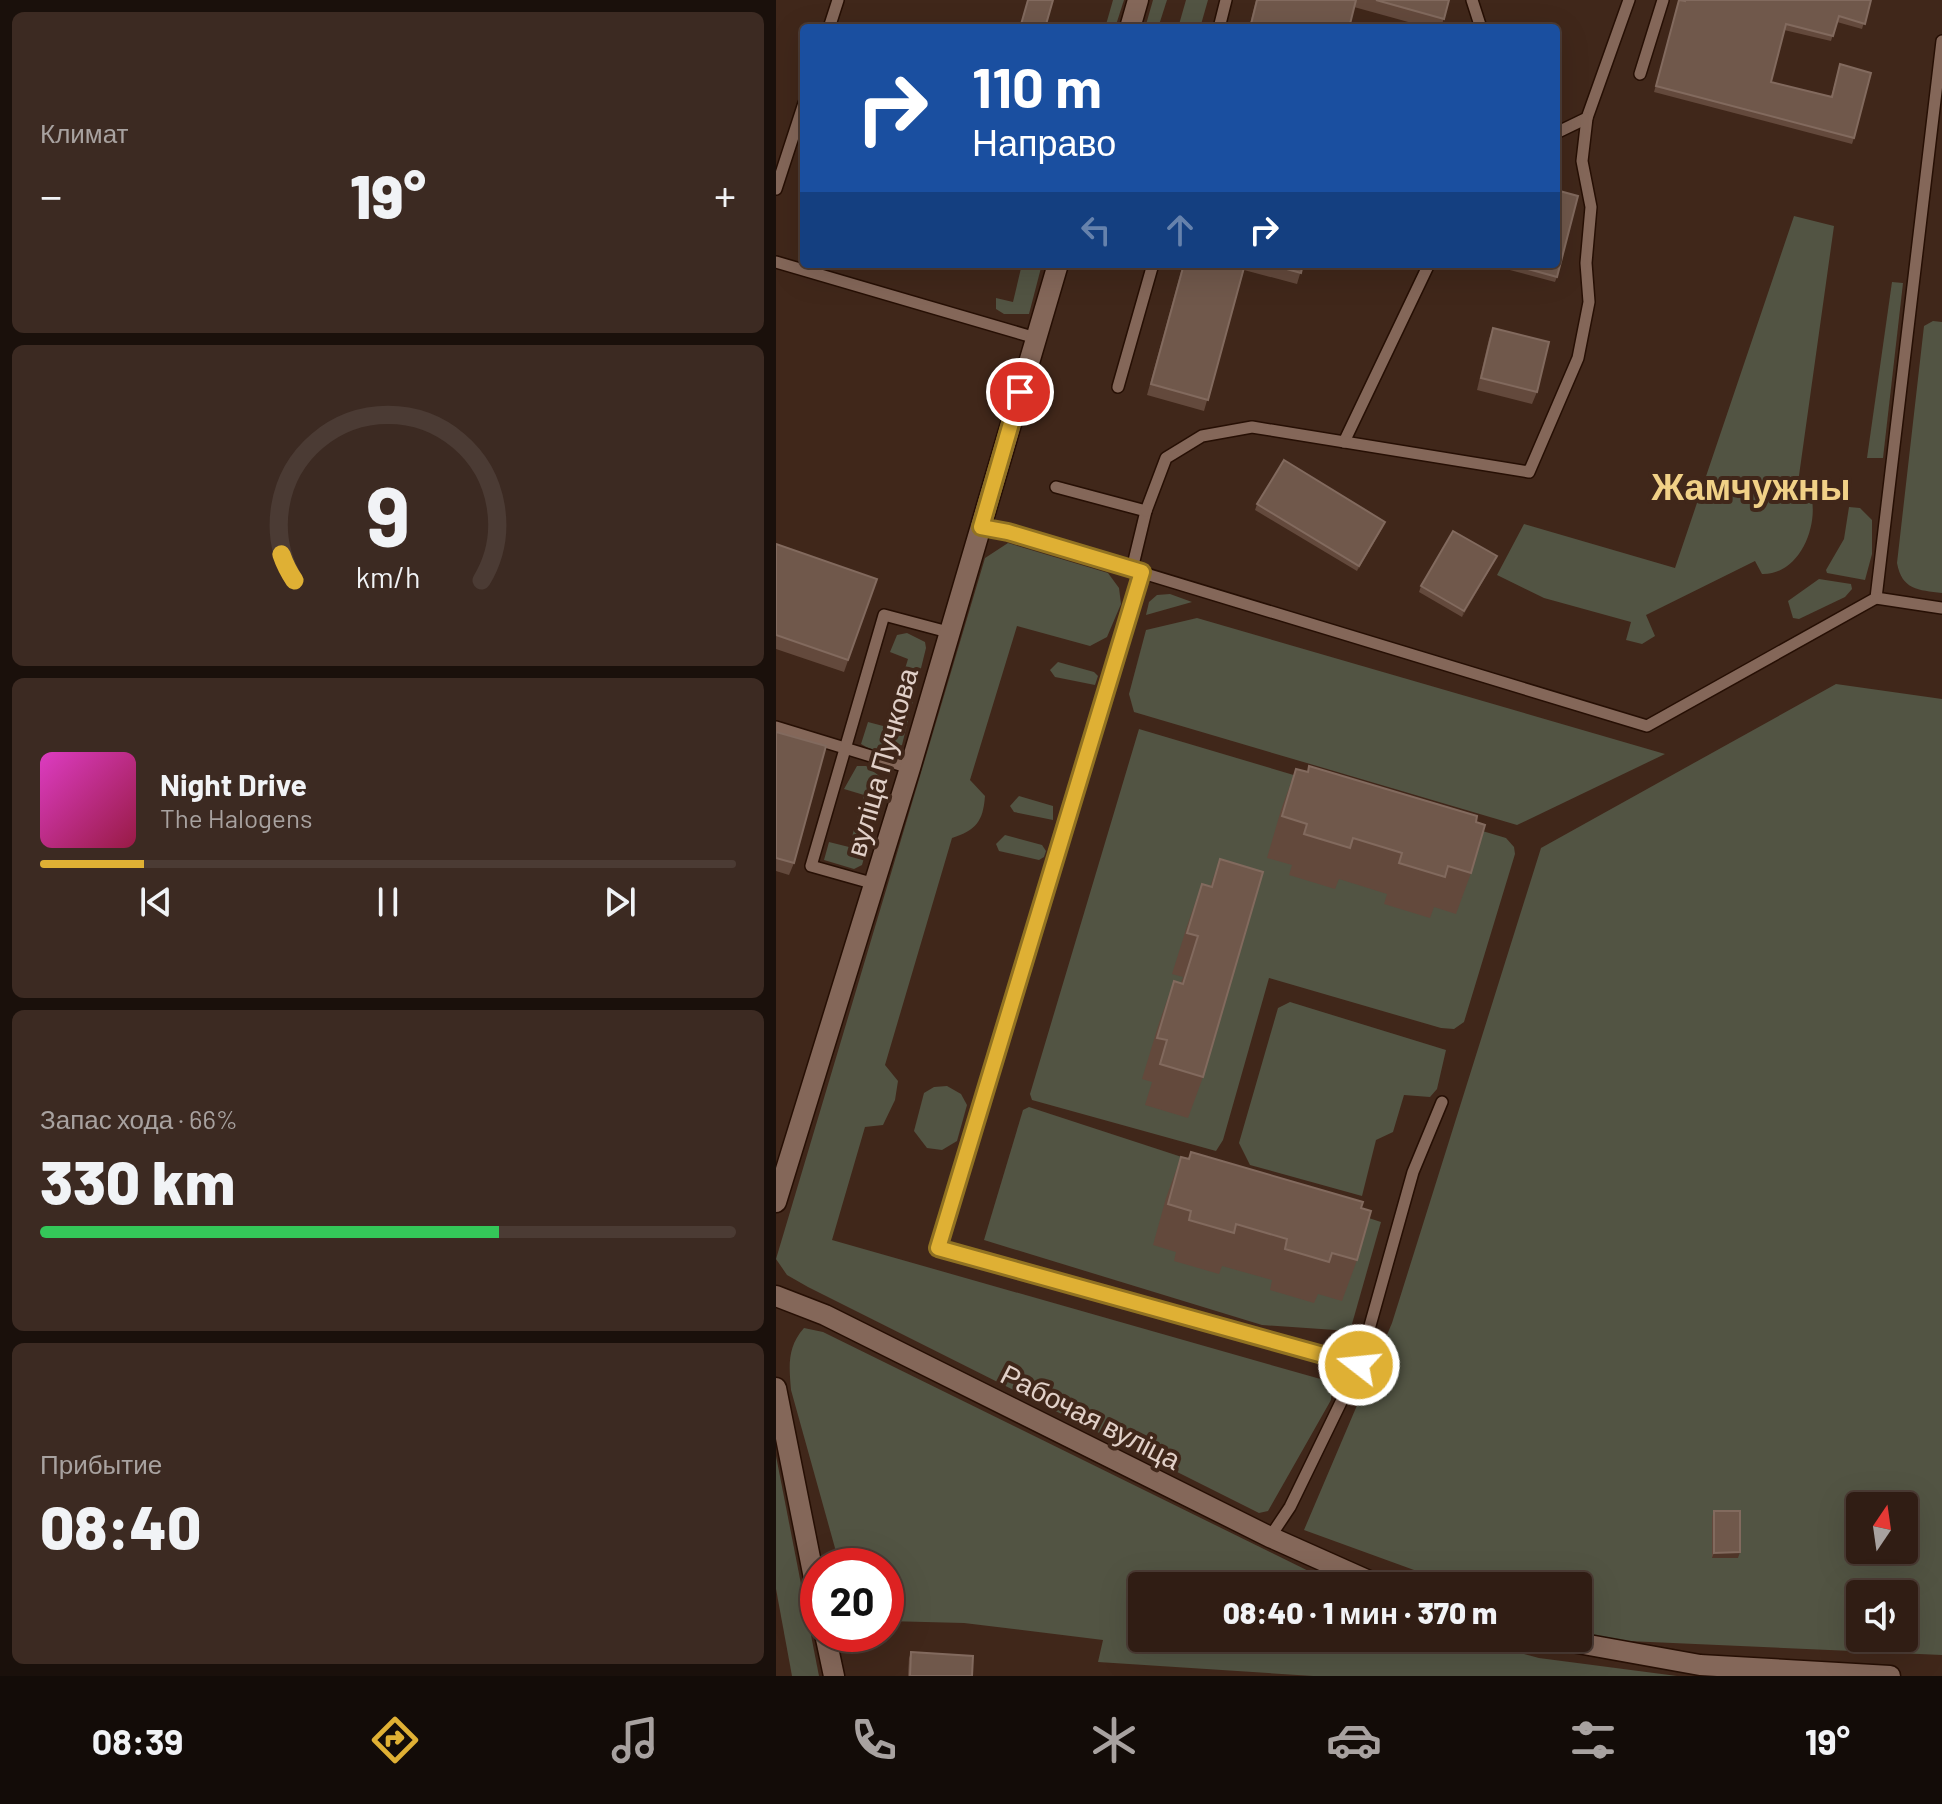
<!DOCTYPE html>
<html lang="ru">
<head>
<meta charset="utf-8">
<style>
	body { margin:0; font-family:Barlow,sans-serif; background:#3c2a22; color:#f1f3f6; height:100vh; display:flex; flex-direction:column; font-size:30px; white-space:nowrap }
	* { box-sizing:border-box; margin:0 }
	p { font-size:26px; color:#a8a2a0 }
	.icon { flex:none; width:44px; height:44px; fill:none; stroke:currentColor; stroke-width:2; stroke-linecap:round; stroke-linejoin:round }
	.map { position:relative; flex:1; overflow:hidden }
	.panel { display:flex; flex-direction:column; gap:12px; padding:12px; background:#1a100b; width:776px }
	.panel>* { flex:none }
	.guide { position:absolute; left:24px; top:24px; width:760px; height:244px; border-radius:8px; box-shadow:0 8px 32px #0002,0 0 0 2px #4b3b34; background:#1a4fa0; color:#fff; overflow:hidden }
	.needle { width:52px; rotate:13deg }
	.tools { position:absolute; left:1070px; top:1492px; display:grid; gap:16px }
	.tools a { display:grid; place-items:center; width:72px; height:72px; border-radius:8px; background:#301d14; box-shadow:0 8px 32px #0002,0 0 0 2px #4b3b34; font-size:40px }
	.speed { position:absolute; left:24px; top:1548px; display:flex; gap:16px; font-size:40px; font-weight:700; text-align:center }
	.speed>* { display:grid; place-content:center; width:104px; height:104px; border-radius:50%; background:#301d14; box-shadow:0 8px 32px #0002,0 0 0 2px #4b3b34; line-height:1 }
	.speed .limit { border:12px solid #d22; background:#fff; color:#111 }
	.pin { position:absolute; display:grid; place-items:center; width:68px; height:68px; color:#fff; margin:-34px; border:4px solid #fff; border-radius:50%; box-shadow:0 2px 8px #0007 }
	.me { position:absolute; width:88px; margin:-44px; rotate:286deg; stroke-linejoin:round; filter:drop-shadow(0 0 6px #0008) }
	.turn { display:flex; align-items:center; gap:28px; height:168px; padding:0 40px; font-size:36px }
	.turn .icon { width:104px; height:104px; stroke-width:2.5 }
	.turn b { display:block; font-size:56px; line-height:68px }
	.lanes { display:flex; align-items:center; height:76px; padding:0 40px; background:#0003; justify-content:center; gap:40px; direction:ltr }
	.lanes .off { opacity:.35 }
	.big { font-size:60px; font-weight:800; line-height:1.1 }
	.panel .tile { flex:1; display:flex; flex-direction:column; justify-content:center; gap:12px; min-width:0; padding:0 28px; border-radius:12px; background:#3c2a22 }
	.panel .dial { align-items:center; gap:0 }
	.dial svg { height:208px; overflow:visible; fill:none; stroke:#4b3b34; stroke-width:7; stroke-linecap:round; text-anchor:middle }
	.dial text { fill:#f1f3f6; stroke:none }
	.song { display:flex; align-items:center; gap:24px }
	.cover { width:96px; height:96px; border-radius:12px; background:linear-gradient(135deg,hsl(310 70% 55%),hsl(340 70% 35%)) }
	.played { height:8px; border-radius:4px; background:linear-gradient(90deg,#dfb034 15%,#4b3b34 15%) }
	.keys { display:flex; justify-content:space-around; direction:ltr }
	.heat { display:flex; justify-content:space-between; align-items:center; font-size:44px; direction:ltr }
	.charge { height:12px; border-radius:6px; background:linear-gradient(90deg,#34c759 66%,#4b3b34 0) }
	.trip { position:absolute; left:352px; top:1572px; width:464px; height:80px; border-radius:8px; background:#301d14; box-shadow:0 8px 32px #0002,0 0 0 2px #4b3b34; font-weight:800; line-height:80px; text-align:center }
	.menu { display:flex; height:128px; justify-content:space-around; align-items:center; background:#130c08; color:#a8a2a0 }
	.menu .icon { width:56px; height:56px }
	.menu .active { color:#dfb034 }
	.menu b { font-size:36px; color:#f1f3f6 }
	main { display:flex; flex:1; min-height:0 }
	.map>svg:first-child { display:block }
	.green { fill:#525443; fill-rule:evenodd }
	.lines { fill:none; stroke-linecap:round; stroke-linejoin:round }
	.service-casing { stroke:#260f04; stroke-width:14 }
	.minor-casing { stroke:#260f04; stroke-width:23 }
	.service { stroke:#846759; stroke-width:11 }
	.minor { stroke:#846759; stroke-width:20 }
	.wall { fill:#63493c }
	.shaded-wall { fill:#4f3528 }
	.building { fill:#70584b; stroke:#826a5e; stroke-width:2 }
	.route-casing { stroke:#917222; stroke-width:20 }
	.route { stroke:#dfb034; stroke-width:14 }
	.labels { text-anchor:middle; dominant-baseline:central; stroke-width:8; stroke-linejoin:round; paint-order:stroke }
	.street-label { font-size:28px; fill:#e1d0c8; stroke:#40271a }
	.district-label { font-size:36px; font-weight:bold; fill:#f1d187; stroke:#40271a }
</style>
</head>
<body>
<main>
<section class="panel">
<div class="tile"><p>Климат</p>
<div class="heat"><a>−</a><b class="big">19°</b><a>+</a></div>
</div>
<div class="tile dial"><svg viewBox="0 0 100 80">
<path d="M14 69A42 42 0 1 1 86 69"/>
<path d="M14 69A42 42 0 0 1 9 59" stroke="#dfb034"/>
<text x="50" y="56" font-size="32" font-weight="700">9</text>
<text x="50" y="72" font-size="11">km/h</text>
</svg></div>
<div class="tile">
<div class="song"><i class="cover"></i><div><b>Night Drive</b><p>The Halogens</p></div></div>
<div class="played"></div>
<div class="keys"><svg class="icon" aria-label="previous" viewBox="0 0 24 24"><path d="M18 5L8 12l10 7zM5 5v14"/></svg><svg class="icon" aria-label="pause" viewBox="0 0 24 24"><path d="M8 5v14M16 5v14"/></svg><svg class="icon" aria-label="next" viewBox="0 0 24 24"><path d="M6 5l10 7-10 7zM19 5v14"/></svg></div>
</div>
<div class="tile"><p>Запас хода · 66%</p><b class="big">330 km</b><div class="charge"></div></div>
<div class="tile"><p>Прибытие</p><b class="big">08:40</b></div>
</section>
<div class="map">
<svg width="1166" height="1676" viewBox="0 0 1166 1676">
	<rect width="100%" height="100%" fill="#40271a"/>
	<g class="green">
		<polygon points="337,0 348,0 339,28 329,28"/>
		<polygon points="377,0 391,0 382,28 369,28"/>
		<polygon points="410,0 432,0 424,28 402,28"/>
		<path d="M1018,216L1058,226L1020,497L1036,500C1041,530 1022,575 986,574L979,561L870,615L879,636L866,644L850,640L855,622L768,598L721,575L748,524L899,568Z"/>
		<polygon points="246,264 266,264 253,314 228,314 220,309 220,298 237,302"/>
		<polygon points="1116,282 1127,283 1107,458 1091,458"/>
		<path d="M1157,321L1166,322V593C1142,590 1126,590 1121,563L1148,326Z"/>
		<polygon points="1073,507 1084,508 1096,520 1096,554 1089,580 1051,573 1050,570 1068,539"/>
		<path d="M232,543L332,573L343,588L345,604L331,637L314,646L241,626L194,780L209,796C207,822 200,830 176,838L109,1065L122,1081L119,1100L107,1125L89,1127L56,1240L548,1380L556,1386L555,1400L492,1511L483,1513L32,1287L11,1275L0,1259L209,558Z"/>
		<polygon points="1043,579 1075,584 1076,589 1069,597 1023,619 1017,618 1012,601"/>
		<polygon points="394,594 416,602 370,615 373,602 381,595"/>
		<polygon points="421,618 889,754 741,825 358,712 353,694 370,630"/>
		<path d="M131,633L149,642L150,648L126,745C112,753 99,753 85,744L92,722L111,727L132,659L114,652L121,635Z"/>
		<polygon points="282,662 318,672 322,676 319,685 279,677 274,670"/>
		<path d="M1060,684L1166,699V1655L829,1640L802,1630V1586H682L528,1530L616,1323L765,848ZM1084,1506H1128V1550H1084ZM1084,1594H1128V1638H1084Z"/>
		<polygon points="363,729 730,838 738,847 739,854 688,1022 678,1029 665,1028 493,978 447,1140 440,1151 256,1100 254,1094"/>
		<polygon points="81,766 90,766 106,778 109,786 86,865 78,869 48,860 53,842 73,847 88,795 68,789"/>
		<polygon points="243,796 277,806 277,820 238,812 234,806"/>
		<polygon points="229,835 266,845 270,851 268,857 263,860 223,851 220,844"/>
		<polygon points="514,1002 670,1050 661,1089 654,1097 628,1095 617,1132 600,1140 586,1196 474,1165 463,1143 502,1008"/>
		<polygon points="171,1086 185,1094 191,1105 181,1141 166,1150 151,1148 138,1131 148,1093 158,1087"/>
		<polygon points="253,1107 605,1222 574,1331 486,1325 208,1240 247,1110"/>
		<path d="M28,1328L47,1332L563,1586H366V1638H687L763,1658L901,1676H537L322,1662L327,1640L188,1623L110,1621V1566H64L15,1390C13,1366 11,1347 28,1328Z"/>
		<polygon points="0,1456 43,1676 16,1676 0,1589"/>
	</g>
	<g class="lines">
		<g class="service-casing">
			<g id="service">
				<polyline points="696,0 705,28"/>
				<polyline points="53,28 62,0"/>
				<polyline points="443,28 450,0"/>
				<polyline points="864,74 887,0"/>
				<polyline points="780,133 811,118 853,0"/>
				<polyline points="0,189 28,103"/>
				<polyline points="0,262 260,338"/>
				<polyline points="342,387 377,264"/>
				<polyline points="568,442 653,264"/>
				<polyline points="280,487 370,511 356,569"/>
				<polyline points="370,511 390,458 426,436 476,427 753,472 802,358 813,302 810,263 815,207 806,161 811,118"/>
				<polyline points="205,527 232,532 871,726 1100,598 1166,41"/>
				<polyline points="366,572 162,1248 583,1365"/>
				<polyline points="1100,598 1166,608"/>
				<polyline points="0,727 134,768"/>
				<polyline points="99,884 35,866 108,615 172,632"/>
				<polyline points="494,1537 514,1507 583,1365 637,1172 666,1102"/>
			</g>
		</g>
		<g class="minor-casing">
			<g id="minor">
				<polyline points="354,28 362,0"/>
				<polyline points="0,1202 134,768 282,264"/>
				<polyline points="0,1296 49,1315 494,1537 604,1586"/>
				<polyline points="0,1388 42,1598"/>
				<polyline points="49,1634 58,1676"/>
				<polyline points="774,1638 924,1665 1114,1676"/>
			</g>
		</g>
		<use href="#service" class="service"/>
		<use href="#minor" class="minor"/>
	</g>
	<g class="wall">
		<polygon points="480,0 673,0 665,28 654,28 578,7 573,28 473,28"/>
		<polygon points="903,0 909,1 1095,0 1086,29 1061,22 1055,41 1008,30 995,82 1055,97 1064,64 1078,138 1076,144 878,92"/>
		<polygon points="407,264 527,264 521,284 468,270 428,411 371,395"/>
		<polygon points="731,264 780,264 781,277 779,282 730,269"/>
		<polygon points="717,328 761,392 756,404 701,390 713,339"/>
		<polygon points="481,504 607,527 581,571 479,510"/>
		<polygon points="0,544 101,579 68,672 0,649"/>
		<polygon points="718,562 686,617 643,592 645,586"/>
		<polygon points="0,732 18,863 13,875 0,871"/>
		<polygon points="520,769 700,822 695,873 680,914 658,907 654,918 608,904 611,894 563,879 559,889 513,875 516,865 491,858 505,810"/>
		<polygon points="444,859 427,1077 412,1118 369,1105 376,1082 366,1079 383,1023 398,981 405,983 407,977 396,974 411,926 426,884 434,887"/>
		<polygon points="405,1157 585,1208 581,1260 566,1301 542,1294 538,1303 494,1290 496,1280 446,1266 443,1274 398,1261 400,1252 377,1245 390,1198"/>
		<polygon points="938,1511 962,1558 936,1558 936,1517"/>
		<polygon points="135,1652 196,1676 132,1676 133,1658"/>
	</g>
	<g class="shaded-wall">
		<polygon points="609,522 607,527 581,571 583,566"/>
		<polygon points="721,556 718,562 686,617 688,611"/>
		<polygon points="964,1552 962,1558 936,1558 938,1553"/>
	</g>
	<g class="building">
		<polygon points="252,0 277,0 269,28 244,28"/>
		<polygon points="481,0 580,0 573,28 474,28"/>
		<polygon points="600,0 673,0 668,19"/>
		<polygon points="903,0 909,1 909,0 1095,0 1089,24 1063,16 1057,36 1010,24 995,82 1056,97 1064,64 1095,73 1078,138 880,86"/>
		<polygon points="780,159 784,160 780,176"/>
		<polygon points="780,190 802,196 781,277 734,264 780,264"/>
		<polygon points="408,264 469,264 432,400 375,384"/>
		<polygon points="492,264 527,264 525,273"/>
		<polygon points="717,328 773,342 761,392 705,378"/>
		<polygon points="508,460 609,522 583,566 481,504"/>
		<polygon points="677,531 721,556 688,611 645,586"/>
		<polygon points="0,544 101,579 72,660 0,635"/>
		<polygon points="0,732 50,746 18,863 0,858"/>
		<polygon points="533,766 701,816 700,822 709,825 695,873 672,866 669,877 623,863 626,853 577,838 574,848 528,834 531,824 506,816 520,769 532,772"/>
		<polygon points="444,859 487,872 427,1077 384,1064 391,1040 381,1038 398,981 407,984 422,936 411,933 426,884 436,887"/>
		<polygon points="415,1152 587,1202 585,1208 595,1211 581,1260 556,1253 553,1262 509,1249 511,1239 460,1224 458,1233 413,1220 415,1211 392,1204 405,1157 413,1159"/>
		<polygon points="938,1511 964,1511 964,1552 938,1553"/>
		<polygon points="135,1652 197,1656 196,1676 134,1676"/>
	</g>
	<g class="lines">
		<g class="route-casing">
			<polyline id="route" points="244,392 205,527 232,532 366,572 162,1248 583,1365"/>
		</g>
		<use href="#route" class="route"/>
	</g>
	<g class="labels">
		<g class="street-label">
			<text transform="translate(105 762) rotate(-74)">вуліца Пучкова</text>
			<text transform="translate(315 1416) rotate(27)">Рабочая вуліца</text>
		</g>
		<g class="district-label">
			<text x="975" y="485">Жамчужны</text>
		</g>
	</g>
</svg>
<div class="tools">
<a><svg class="needle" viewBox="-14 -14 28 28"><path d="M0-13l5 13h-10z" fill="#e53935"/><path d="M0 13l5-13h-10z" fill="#a8a2a0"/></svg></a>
<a><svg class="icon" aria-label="sound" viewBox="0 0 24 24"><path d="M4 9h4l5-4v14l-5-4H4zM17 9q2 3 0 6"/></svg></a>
</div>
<div class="speed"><div class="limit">20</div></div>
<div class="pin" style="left:244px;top:392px;background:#d93025"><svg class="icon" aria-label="arrive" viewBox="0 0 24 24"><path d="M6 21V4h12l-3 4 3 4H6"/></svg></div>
<svg class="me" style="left:583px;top:1365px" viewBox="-20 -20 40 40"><circle r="17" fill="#dfb034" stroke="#fff" stroke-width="3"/><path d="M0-11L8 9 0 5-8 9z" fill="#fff"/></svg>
<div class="trip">08:40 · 1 мин · 370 m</div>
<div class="guide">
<div class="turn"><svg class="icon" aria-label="right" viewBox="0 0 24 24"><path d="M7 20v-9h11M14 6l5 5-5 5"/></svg><div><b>110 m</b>Направо</div></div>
<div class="lanes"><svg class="icon off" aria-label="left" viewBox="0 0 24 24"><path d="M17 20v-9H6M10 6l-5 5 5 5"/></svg><svg class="icon off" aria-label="ahead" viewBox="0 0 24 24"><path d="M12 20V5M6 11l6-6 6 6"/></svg><svg class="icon" aria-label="right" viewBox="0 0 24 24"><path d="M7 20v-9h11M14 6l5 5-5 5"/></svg></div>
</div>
</div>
</main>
<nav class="menu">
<b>08:39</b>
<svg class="icon active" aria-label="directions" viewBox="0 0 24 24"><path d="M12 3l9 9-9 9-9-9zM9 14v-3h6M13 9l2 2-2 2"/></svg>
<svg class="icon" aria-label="music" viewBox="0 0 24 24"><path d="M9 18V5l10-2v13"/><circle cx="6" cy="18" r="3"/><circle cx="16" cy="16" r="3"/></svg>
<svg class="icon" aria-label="phone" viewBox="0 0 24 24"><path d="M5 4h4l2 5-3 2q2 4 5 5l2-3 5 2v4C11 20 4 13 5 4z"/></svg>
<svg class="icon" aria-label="climate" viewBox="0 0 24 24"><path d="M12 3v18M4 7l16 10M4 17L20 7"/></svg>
<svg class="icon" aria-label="car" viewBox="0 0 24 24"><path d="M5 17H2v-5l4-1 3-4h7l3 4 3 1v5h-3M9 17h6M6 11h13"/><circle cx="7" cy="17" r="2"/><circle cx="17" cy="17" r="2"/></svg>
<svg class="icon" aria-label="filters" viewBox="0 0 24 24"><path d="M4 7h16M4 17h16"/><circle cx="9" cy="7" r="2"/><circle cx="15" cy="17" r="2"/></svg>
<b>19°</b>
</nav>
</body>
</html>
